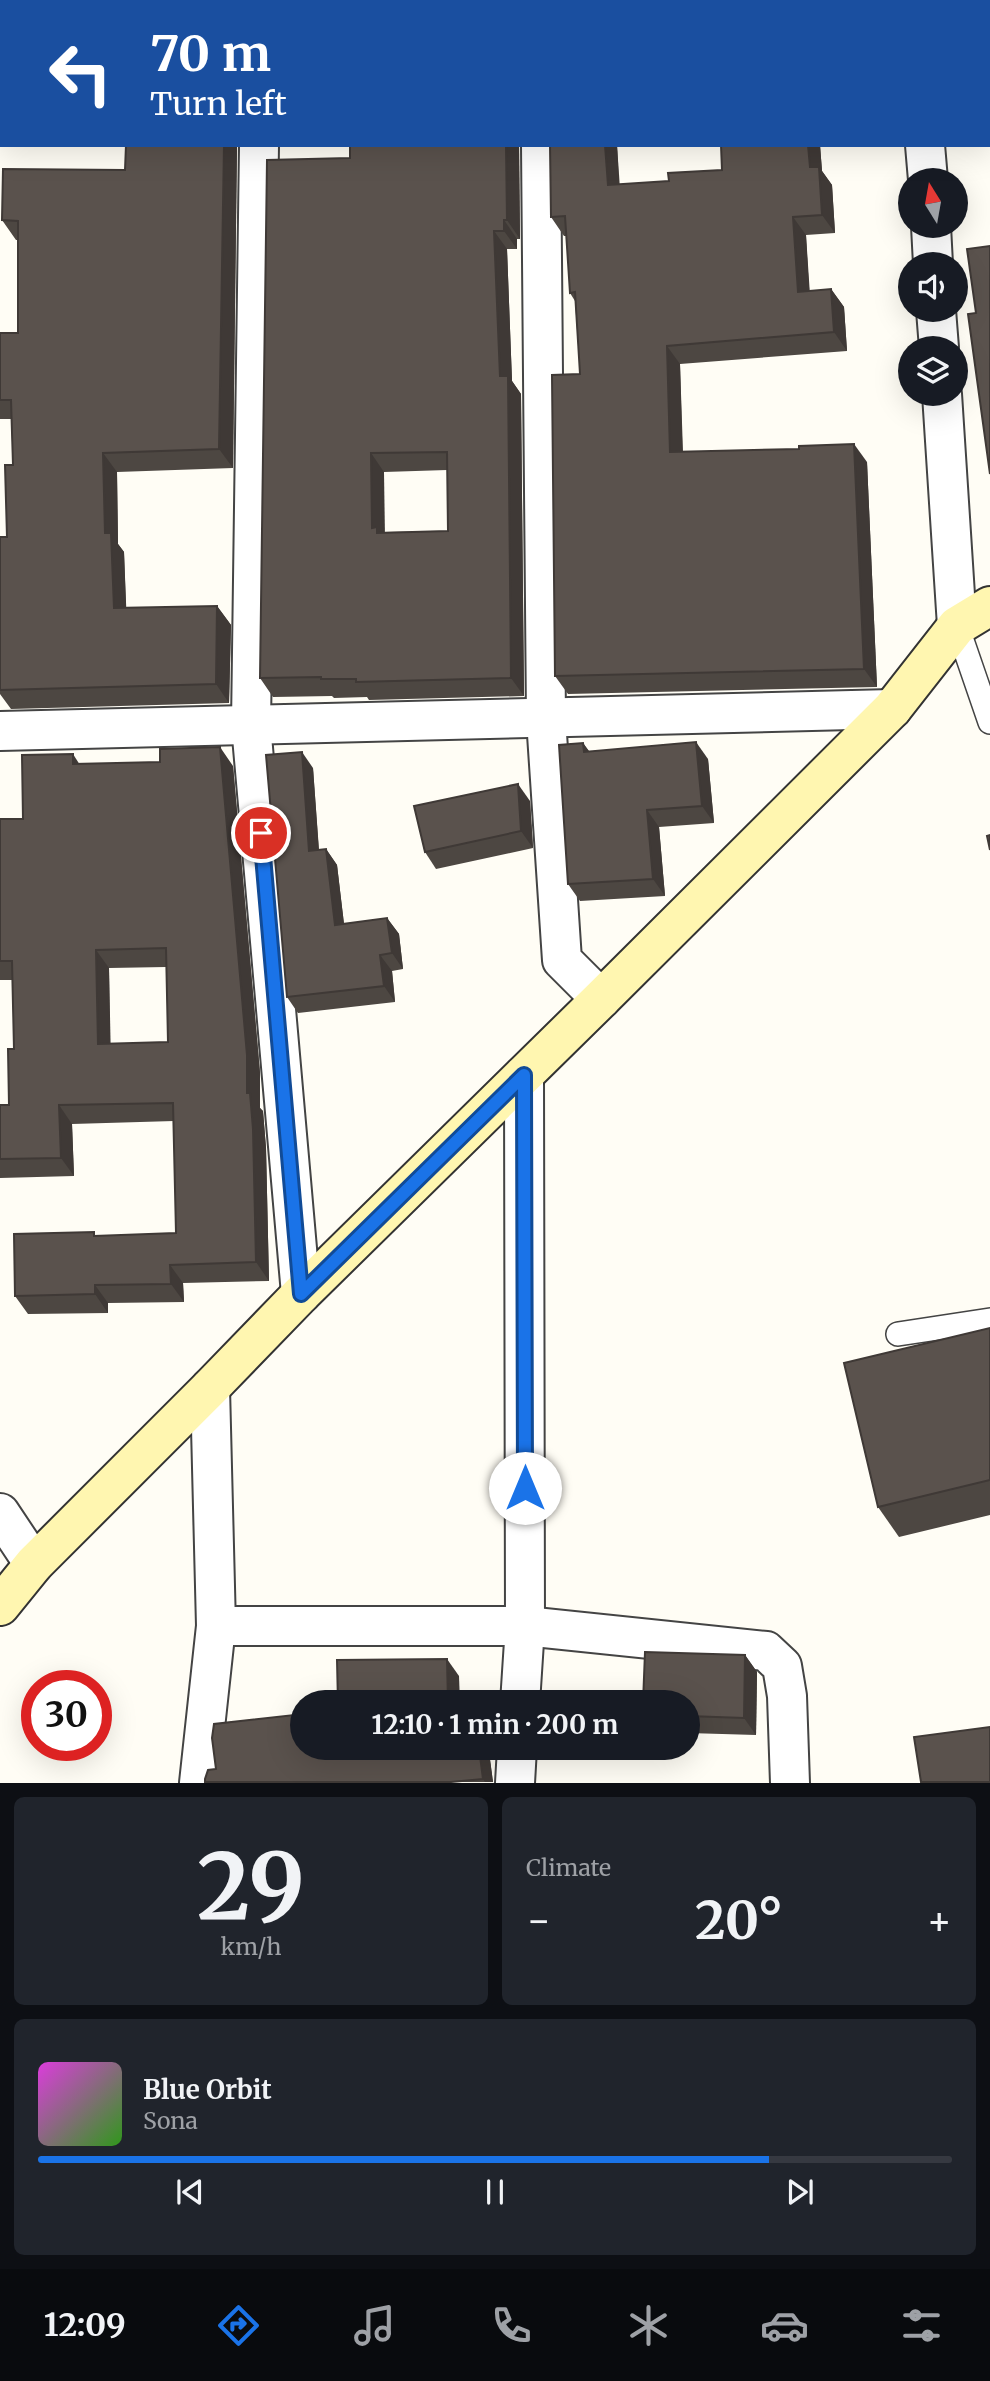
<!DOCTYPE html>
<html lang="en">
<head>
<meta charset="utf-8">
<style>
	body { margin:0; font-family:Merriweather,serif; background:#20242c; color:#f1f3f6; height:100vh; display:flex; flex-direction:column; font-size:26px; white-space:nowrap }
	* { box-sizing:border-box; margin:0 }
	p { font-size:23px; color:#9ea1a6 }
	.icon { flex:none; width:38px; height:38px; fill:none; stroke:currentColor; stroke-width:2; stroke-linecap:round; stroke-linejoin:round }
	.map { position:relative; height:1783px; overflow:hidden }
	.side { display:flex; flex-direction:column; gap:14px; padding:14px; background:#0d0f14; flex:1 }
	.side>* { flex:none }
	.banner { position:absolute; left:0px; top:0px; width:990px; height:147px; box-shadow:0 7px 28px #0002; background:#1a4fa0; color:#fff; overflow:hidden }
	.needle { width:46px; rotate:349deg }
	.tools { position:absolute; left:898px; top:168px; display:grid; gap:14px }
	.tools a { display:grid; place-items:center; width:70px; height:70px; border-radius:50%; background:#171b24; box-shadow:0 7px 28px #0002; font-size:35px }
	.speed { position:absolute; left:21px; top:1670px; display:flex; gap:14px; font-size:35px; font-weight:700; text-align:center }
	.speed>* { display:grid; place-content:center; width:91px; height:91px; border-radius:50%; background:#171b24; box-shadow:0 7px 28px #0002; line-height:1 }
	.speed .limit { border:10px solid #d22; background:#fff; color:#111 }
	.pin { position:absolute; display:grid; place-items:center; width:60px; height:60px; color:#fff; margin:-30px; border:4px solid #fff; border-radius:50%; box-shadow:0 2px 7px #0007 }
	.me { position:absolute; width:77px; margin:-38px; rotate:0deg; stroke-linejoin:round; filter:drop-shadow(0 0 5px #0008) }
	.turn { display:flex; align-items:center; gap:24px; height:147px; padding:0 35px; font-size:32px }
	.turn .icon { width:91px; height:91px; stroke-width:2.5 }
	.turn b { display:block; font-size:49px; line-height:60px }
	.big { font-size:52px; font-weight:700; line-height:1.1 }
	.side .widget { flex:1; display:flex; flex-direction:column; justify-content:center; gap:10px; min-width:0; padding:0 24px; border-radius:10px; background:#20242c }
	.side .dial { align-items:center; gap:0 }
	.dial b { font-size:91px; line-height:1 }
	.song { display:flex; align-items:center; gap:21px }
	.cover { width:84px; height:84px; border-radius:10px; background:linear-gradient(135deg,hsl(300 70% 55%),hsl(110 70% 35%)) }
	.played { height:7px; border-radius:4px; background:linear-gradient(90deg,#1a73e8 80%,#363941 80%) }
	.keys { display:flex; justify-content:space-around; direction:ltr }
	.heat { display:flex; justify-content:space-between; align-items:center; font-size:38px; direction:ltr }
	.side .tiles { flex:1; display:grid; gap:14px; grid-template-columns:1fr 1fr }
	.widget:last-child { grid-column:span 2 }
	.trip { position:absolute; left:290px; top:1690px; width:410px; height:70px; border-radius:35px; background:#171b24; box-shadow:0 7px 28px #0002; font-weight:700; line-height:70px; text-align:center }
	.tabs { display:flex; height:112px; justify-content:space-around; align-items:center; background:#090b0e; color:#9ea1a6 }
	.tabs .icon { width:49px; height:49px }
	.tabs .current { color:#1a73e8 }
	.tabs b { font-size:32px; color:#f1f3f6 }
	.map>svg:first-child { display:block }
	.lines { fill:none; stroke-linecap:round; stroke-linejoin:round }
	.lane-casing { stroke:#444; stroke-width:26 }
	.street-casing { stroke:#444; stroke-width:42 }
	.secondary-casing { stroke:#333; stroke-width:42 }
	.lane { stroke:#fff; stroke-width:23 }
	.street { stroke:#fff; stroke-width:38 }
	.secondary { stroke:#fff6b0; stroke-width:38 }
	.wall { fill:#4d4742; fill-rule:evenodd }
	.shaded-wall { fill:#3f3936 }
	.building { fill:#5a524d; stroke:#3f3936; stroke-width:2; fill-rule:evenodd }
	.route-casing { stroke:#114b97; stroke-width:18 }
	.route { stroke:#1a73e8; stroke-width:12 }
</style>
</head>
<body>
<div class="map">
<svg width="990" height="1783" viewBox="0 0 990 1783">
	<rect width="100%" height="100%" fill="#fffdf5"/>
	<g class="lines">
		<g class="lane-casing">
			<g id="lane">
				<polyline points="957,626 990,722"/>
				<polyline points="898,1334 990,1320"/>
			</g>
		</g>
		<g class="street-casing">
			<g id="street">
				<polyline points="431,0 431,2"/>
				<polyline points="624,0 624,2"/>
				<polyline points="916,0 916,2"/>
				<polyline points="722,2 738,0"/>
				<polyline points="0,58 2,58"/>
				<polyline points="259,145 251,725 301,1294"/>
				<polyline points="541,145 546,719 562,960 601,999"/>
				<polyline points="925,145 928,180"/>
				<polyline points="931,226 933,264"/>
				<polyline points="936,310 939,348"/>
				<polyline points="942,394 957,626"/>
				<polyline points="0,731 892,709"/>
				<polyline points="0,1513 34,1564"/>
				<polyline points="216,1626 525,1626 766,1651 782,1666 787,1696 790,1783"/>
				<polyline points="520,1703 525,1626 524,1075"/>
				<polyline points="199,1783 216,1626 210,1388"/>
				<polyline points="515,1783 517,1748"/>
			</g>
		</g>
		<g class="secondary-casing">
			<polyline id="secondary" points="0,1606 34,1564 210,1388 301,1294 601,999 892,709 957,626 990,606"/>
		</g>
		<use href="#lane" class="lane"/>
		<use href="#street" class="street"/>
		<use href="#secondary" class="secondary"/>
	</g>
	<g class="wall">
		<polygon points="990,0 990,72 989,72 989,2"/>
		<polygon points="126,145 237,145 233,468 117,472 118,544 124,552 126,608 217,606 231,625 229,703 11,709 0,694 0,537 7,537 13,465 11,419 0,419 0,333 18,333 18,240 16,240 2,220 125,170"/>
		<path d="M519,145L520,239H517V249H507L512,381L521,394L524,696L369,700L367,697L334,698L332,696L273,697L260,678L350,158ZM447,470L448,531L384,532V472Z"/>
		<polygon points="617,145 619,185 669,181 722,170 721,145 820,145 822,171 832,185 835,233 806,235 809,291 831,289 844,307 847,351 680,364 683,452 867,462 877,687 568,694 555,676 580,374 575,301 570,293 566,236 564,236 551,217"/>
		<polygon points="583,743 589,751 708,759 714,823 659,827 665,896 580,901 568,884"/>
		<path d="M79,764L233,766L260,1073V1108L263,1111L266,1148L269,1281L183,1283L184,1302L108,1303V1313L28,1314L15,1296L96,1236L176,1233L174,1121L72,1124L74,1176L0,1178V1105H9L14,1049L12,980H0V819H23ZM166,967L168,1042L110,1044L109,968Z"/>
		<polygon points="313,768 319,850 326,849 337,865 344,924 387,918 399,934 403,969 392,971 395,1002 298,1013 287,997"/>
		<polygon points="530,801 533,848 436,869 425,852"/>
		<polygon points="990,1328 990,1515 899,1537 878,1507"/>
		<polygon points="745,1655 757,1672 756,1735 688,1733 688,1703"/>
		<polygon points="489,1752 493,1782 205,1782 216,1769"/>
	</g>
	<g class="shaded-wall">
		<polygon points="684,0 695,0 695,2 685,2"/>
		<polygon points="224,145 237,145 233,468 219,449"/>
		<polygon points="506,145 519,145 520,239 507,220"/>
		<polygon points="605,145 617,145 621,204 608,185"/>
		<polygon points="808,145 820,145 822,171 832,185 835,233 822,215 810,167"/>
		<polygon points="793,217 806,235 811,310 798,292"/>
		<polygon points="504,220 517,239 517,249 504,231"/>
		<polygon points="494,231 507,249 512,381 521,394 524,696 511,678"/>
		<polygon points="831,289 844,307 847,351 834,332"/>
		<polygon points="667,346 680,364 683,471 670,452"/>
		<polygon points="854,444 867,462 877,687 864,669"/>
		<polygon points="103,453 117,472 118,544 124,552 127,627 114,608 105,533"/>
		<polygon points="371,453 384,472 385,538 372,528"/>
		<polygon points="217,606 231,625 229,703 216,684"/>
		<polygon points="696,742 708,759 714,823 702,806"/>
		<polygon points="583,743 595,760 584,752"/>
		<polygon points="220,747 233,766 260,1073 260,1108 263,1111 266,1148 269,1281 256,1262 247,1093"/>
		<polygon points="302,752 313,768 320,867 309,851"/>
		<polygon points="73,754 85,773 73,764"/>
		<polygon points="518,784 530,801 533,848 521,831"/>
		<polygon points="647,810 659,827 665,896 653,879"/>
		<polygon points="326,849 337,865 346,941 335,925"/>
		<polygon points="387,918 399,934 403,969 392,953"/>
		<polygon points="96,950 109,968 111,1063 98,1044"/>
		<polygon points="380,955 392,971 395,1002 384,986"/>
		<polygon points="59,1105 72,1124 74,1176 61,1158"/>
		<polygon points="170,1265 183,1283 184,1302 171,1284"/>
		<polygon points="95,1285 108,1303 108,1313 95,1294"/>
		<polygon points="745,1655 757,1672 756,1735 744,1718"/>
		<polygon points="447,1659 459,1676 460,1703 448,1703"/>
		<polygon points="479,1748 487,1748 489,1752 493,1782 485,1782 483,1779"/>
	</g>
	<g class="building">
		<polygon points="641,0 684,0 685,2 641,2"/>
		<polygon points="940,0 990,0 990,51 989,51 989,2 940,2"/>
		<polygon points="126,145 224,145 219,449 103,453 105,533 111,533 114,608 217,606 216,684 0,690 0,537 7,537 5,465 13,465 11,400 0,400 0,333 18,333 18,221 2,220 3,169 125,170"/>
		<path d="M350,145H506L507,220H504V231H494L500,376H508L511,678L356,682V679H321V677L260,678L267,160L350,158ZM447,452L448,531L377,533V527L372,528L371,453Z"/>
		<polygon points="550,145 605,145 608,185 669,181 668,173 722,170 721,145 808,145 810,167 819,167 822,215 793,217 798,292 831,289 834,332 667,346 670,452 799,449 799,446 854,444 864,669 555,676 552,375 580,374 575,292 570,293 565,216 551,217"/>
		<polygon points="990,246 990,474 968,314 976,313 967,249"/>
		<polygon points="696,742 702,806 647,810 653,879 568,884 559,745 583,743 584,752"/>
		<path d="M220,747L247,1055V1093H250L253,1129L256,1262L170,1265L171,1284L95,1285V1294L15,1296L14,1234L94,1232V1236L176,1233L173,1103L59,1105L61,1158L0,1159V1105H9L8,1049H14L12,961H0V819H23L22,755L73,754V764L160,762V749ZM166,948L168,1042L98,1044L96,950Z"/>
		<polygon points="302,752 309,851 326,849 335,925 387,918 392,953 380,955 384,986 287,997 266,755"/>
		<polygon points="518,784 521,831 425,852 414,806"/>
		<polygon points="990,835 990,850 987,836"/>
		<polygon points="990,1328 990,1480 878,1507 844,1363"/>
		<polygon points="645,1652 745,1655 744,1718 688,1716 688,1703 643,1703"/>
		<polygon points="447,1659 448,1703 338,1703 337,1660"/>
		<polygon points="303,1714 303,1748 479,1748 483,1779 451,1782 205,1782 205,1779 208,1770 216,1769 212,1738 214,1724"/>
		<polygon points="990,1727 990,1782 921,1782 914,1737"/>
	</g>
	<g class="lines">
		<g class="route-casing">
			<polyline id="route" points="261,833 301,1294 524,1075 525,1488"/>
		</g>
		<use href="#route" class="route"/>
	</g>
</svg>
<div class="tools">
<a><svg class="needle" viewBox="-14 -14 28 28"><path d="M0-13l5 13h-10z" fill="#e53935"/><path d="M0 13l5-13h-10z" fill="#9ea1a6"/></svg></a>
<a><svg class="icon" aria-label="sound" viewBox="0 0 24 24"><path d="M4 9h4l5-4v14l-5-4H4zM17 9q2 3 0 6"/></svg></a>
<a><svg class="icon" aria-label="layers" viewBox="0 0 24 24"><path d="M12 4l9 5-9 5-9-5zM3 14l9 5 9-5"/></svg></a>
</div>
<div class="speed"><div class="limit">30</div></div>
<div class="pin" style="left:261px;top:833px;background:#d93025"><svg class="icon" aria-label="arrive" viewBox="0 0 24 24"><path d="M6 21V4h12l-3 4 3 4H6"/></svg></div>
<svg class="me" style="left:525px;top:1488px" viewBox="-20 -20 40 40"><circle r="19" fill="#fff"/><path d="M0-13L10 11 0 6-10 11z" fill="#1a73e8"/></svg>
<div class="trip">12:10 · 1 min · 200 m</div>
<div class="banner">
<div class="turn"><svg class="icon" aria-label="left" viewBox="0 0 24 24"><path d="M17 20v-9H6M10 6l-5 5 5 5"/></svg><div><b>70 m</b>Turn left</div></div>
</div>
</div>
<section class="side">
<div class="tiles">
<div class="widget dial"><b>29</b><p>km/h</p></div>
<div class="widget"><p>Climate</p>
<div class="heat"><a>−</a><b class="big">20°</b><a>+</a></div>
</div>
<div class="widget">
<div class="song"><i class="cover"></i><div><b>Blue Orbit</b><p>Sona</p></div></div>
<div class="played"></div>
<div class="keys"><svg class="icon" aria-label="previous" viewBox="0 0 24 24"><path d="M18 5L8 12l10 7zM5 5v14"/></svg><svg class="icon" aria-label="pause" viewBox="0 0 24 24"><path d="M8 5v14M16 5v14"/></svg><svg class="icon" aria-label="next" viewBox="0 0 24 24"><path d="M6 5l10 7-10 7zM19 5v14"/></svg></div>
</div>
</div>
</section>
<nav class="tabs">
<b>12:09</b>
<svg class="icon current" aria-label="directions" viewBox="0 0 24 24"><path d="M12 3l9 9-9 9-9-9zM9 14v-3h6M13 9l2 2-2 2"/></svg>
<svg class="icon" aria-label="music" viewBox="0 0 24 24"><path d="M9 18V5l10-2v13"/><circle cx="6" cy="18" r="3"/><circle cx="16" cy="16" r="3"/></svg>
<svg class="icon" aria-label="phone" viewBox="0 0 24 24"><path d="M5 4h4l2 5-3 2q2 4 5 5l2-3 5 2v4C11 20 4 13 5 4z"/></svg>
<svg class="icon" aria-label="climate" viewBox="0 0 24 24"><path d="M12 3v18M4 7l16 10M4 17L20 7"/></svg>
<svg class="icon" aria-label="car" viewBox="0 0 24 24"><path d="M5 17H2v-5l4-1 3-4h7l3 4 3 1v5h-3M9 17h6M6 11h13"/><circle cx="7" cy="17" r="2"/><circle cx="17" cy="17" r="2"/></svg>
<svg class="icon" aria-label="filters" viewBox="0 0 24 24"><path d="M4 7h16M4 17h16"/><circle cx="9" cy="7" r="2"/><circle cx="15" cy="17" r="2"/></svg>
</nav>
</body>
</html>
